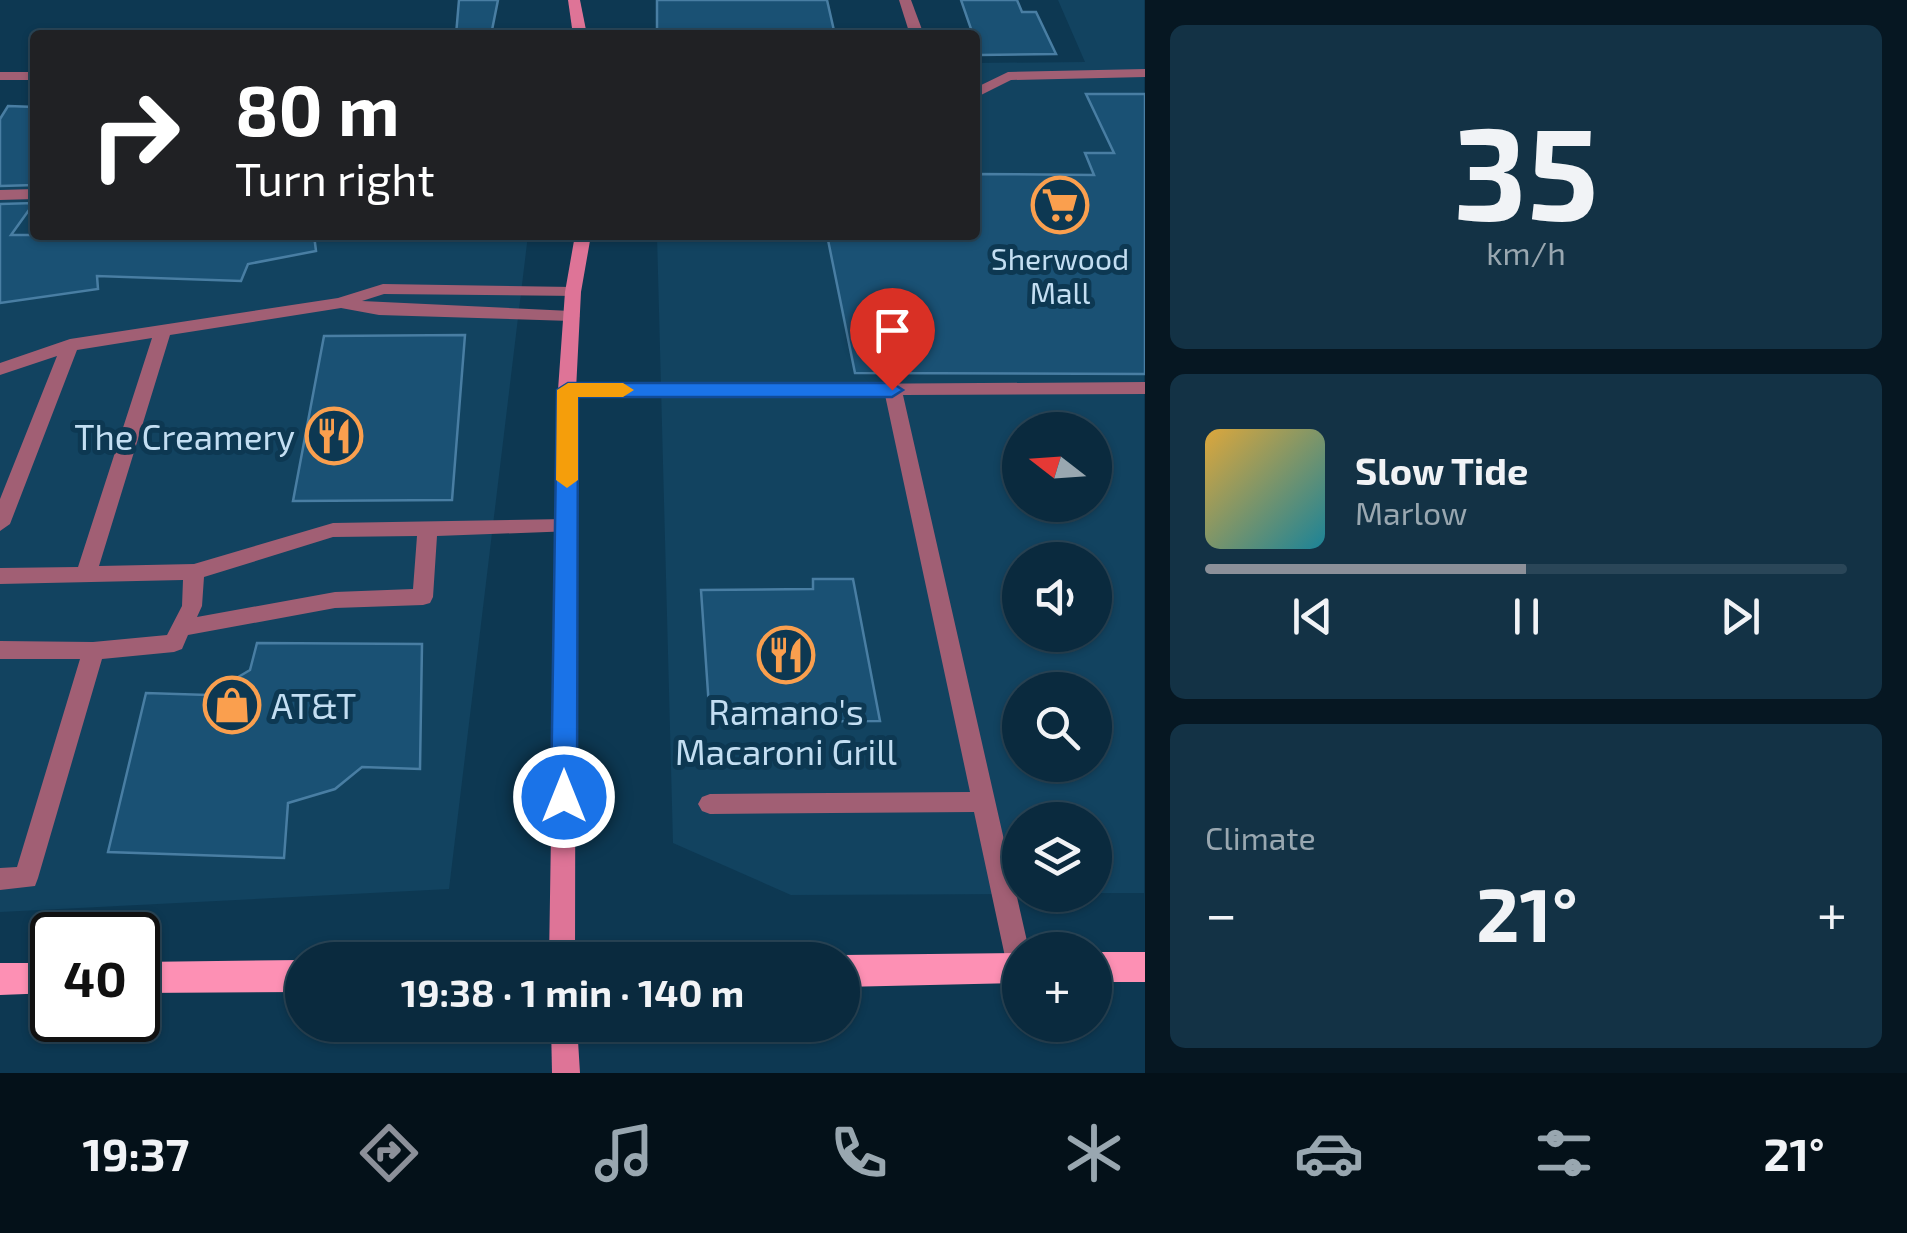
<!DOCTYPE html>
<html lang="en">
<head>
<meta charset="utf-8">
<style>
	body { margin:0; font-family:"Exo 2",sans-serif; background:#133245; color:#f1f3f6; height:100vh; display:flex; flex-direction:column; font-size:38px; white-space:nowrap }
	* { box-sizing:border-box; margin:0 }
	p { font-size:32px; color:#99a7b0 }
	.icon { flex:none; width:55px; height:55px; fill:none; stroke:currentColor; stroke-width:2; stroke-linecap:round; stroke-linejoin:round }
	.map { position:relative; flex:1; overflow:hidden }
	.drawer { display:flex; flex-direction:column; gap:25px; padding:25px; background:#061722; width:762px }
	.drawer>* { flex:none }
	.banner { position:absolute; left:30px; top:30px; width:950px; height:210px; border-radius:10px; box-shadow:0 2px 8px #0004,0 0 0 2px #2a4658; background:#202124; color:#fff; overflow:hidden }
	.needle { width:65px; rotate:287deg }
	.controls { position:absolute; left:1002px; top:412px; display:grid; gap:20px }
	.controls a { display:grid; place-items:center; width:110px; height:110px; border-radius:50%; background:#0a2a3e; box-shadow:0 2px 8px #0004,0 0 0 2px #2a4658; font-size:50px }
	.speed { position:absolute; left:30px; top:912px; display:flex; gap:20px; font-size:50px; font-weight:700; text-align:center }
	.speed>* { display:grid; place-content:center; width:130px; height:130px; border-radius:50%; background:#0a2a3e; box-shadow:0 2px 8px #0004,0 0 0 2px #2a4658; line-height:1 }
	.speed .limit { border:5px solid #111; border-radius:15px; background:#fff; color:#111 }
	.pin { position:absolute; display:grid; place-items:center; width:85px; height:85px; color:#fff; margin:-102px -42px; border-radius:50% 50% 50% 0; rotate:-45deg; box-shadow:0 0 10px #0007 }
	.pin .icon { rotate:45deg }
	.me { position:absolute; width:110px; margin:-55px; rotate:0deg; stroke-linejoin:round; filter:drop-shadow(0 0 8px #0008) }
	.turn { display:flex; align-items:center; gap:35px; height:210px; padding:0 40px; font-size:45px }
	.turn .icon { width:130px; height:130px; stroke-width:2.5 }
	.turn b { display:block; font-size:70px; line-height:85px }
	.big { font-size:75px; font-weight:700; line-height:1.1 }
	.drawer .card { flex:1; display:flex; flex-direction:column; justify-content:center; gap:15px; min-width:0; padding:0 35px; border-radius:15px; background:#133245 }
	.drawer .dial { align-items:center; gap:0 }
	.dial b { font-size:130px; line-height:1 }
	.song { display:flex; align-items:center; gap:30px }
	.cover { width:120px; height:120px; border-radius:15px; background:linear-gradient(135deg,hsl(40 70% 55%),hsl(190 70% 35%)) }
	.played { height:10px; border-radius:5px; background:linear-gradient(90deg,#8c9099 50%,#2a4658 50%) }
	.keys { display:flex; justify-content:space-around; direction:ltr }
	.heat { display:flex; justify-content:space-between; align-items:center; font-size:55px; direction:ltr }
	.trip { position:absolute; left:285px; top:942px; width:575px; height:100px; border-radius:50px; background:#0a2a3e; box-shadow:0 2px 8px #0004,0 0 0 2px #2a4658; font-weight:700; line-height:100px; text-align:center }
	.menu { display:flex; height:160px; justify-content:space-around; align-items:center; background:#041119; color:#99a7b0 }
	.menu .icon { width:70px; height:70px }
	.menu .current { color:#8c9099 }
	.menu b { font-size:45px; color:#f1f3f6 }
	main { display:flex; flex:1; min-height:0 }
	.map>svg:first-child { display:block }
	.built { fill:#124360; fill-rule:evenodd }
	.building { fill:#1a5174; stroke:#497ea3; stroke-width:2.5 }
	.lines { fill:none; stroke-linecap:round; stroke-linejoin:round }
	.lane { fill:#a15f74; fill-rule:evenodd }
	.street { fill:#a15f74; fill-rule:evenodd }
	.secondary { fill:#de7497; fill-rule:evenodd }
	.primary { fill:#fd90b4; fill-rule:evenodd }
	.route { fill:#1a73e8; stroke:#114b97; stroke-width:2.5 }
	.slow { fill:#f59e0b }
	.labels { text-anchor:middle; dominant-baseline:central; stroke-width:10; stroke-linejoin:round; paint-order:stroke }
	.far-poi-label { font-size:30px; fill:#c3def2; stroke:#0d3852 }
	.poi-label { font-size:35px; fill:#c3def2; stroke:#0d3852; text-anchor:end }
</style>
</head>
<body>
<main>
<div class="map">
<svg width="1145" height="1073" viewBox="0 0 1145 1073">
	<rect width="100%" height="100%" fill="#0d3852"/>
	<g class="built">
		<path d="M1058,0H1144V893H1095V820H1020V894L791,895L673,843L657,235H975V63L1085,62ZM1020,430H1095V505H1020ZM1020,560H1095V635H1020ZM1020,690H1095V765H1020Z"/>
		<polygon points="0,181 35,181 35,235 528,235 449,889 0,912"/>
	</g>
	<g class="building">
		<polygon points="459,0 498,0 491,35 456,35"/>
		<polygon points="657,0 827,0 835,35 661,35 657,31"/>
		<polygon points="961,0 1017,0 1022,12 1036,12 1056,54 980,55"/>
		<polygon points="1086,94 1145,94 1145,374 855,373 827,235 975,235 975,174 1094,175 1085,153 1114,153"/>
		<polygon points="8,106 35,107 35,185 0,186 0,119"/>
		<polygon points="34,203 11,235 314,235 316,251 248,264 241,281 97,276 98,289 0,303 0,204"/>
		<polygon points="465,335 452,500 293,501 324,336"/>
		<polygon points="813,579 853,579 880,721 710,722 701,590 813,589"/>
		<polygon points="257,643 422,644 420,769 362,767 335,789 288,803 284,858 108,852 146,693 208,695 250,670"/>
	</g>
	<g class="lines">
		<g class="lane">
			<polygon points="1145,69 1145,77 1011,80 975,98 975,88 1008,72"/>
			<polygon points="35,189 35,199 0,200 0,190"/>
			<path d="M383,284L573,287L579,288V296L384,294L362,301L571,311L580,316L571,321L379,315L341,308L170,335L99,566L194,564L333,523L566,519L576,526L573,531L437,536L433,597L430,603L423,605L335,608L188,635L182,649L174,652L102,659L38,878L35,886L0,890V868L17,867L80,659H0V641L93,642L167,635L182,606L183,580L0,584V568L78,567L152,338L77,350L10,524L0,531V499L57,356L0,375V363L70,339L338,298ZM417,536L413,589L335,592L197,617L202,606L204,577L333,537Z"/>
			<polygon points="1145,382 1145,394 903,395 1029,950 1020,950 1020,978 1011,975 1007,966 974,812 710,814 702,811 698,804 702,797 710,794 970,792 885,395 567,396 561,394 558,390 561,386"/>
		</g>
		<g class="street">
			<polygon points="899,0 911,0 924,35 910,35"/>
			<rect x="0" y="72" width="35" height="8"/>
		</g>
		<g class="secondary">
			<polygon points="568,0 580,0 587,35 573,35"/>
			<polygon points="575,235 591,235 581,292 576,390 575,960 549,960 558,390 565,292"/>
			<polygon points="551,1025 577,1025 580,1073 552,1073"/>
		</g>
		<g class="primary">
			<rect x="1095" y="952" width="50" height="30"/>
			<polygon points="1020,953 1020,983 842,987 842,960 831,960 842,955"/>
			<polygon points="302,960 302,992 138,993 138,962"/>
			<polygon points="0,963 52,963 52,993 0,995"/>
		</g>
	</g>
	<polygon class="route" points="568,383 892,383 903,390 892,397 578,397 577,797 573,805 564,809 555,805 551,797 557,390"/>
	<polygon class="slow" points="568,383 623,383 634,390 623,397 578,397 578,480 567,488 556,480 557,390"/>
	<defs>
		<g id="supermarket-ring" transform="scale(2.875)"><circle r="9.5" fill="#0d3852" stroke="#fa9f4e" stroke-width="1.5"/><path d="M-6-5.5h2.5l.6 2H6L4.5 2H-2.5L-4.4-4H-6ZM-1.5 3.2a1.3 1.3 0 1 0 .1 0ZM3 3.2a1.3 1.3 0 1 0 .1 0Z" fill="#fa9f4e"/></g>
		<g id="restaurant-ring" transform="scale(2.875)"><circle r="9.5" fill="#0d3852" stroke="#fa9f4e" stroke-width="1.5"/><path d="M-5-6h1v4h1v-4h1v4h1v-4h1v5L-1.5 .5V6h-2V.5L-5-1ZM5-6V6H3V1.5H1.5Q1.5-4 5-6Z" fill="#fa9f4e"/></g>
		<g id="shop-ring" transform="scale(2.875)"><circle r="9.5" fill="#0d3852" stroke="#fa9f4e" stroke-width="1.5"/><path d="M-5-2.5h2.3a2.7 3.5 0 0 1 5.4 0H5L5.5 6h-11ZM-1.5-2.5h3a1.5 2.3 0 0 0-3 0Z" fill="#fa9f4e"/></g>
	</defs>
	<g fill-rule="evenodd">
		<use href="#supermarket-ring" x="1060" y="205"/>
		<use href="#restaurant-ring" x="334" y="436"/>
		<use href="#restaurant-ring" x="786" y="655"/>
		<use href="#shop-ring" x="232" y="705"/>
	</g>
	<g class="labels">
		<g class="far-poi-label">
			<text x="1060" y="258">Sherwood<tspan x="1060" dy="34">Mall</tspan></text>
		</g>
		<g class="poi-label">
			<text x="295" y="436">The Creamery</text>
			<text x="271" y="705" text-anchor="start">AT&amp;T</text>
			<text x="786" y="711" text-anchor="middle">Ramano's<tspan x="786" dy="40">Macaroni Grill</tspan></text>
		</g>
	</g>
</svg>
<div class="controls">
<a><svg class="needle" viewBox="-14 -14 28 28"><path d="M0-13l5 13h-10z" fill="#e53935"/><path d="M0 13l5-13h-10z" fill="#99a7b0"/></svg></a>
<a><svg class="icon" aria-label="sound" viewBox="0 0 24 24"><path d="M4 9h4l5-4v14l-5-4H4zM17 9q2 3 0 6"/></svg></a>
<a><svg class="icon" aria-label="search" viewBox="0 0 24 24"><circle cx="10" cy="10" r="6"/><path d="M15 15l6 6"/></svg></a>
<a><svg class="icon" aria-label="layers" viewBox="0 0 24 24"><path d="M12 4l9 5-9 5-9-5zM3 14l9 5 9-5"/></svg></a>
<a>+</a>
</div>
<div class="speed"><div class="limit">40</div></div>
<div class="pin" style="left:892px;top:390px;background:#d93025"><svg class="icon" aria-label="arrive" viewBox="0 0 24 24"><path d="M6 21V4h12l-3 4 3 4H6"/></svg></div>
<svg class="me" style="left:564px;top:797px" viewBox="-20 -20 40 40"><circle r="17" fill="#1a73e8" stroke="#fff" stroke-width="3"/><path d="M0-11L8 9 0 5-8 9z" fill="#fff"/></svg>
<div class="trip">19:38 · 1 min · 140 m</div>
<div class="banner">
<div class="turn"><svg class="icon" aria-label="right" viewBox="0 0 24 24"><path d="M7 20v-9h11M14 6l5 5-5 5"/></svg><div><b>80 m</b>Turn right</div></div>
</div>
</div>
<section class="drawer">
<div class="card dial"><b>35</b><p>km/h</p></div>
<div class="card">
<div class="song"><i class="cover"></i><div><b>Slow Tide</b><p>Marlow</p></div></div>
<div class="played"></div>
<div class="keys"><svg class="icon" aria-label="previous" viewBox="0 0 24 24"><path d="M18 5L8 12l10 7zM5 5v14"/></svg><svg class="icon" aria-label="pause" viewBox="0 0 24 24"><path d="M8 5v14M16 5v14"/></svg><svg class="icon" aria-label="next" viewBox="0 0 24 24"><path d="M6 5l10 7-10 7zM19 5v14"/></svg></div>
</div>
<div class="card"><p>Climate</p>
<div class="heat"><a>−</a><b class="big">21°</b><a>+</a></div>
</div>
</section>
</main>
<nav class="menu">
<b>19:37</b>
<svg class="icon current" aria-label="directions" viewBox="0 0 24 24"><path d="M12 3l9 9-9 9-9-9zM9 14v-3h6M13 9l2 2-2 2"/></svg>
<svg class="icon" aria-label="music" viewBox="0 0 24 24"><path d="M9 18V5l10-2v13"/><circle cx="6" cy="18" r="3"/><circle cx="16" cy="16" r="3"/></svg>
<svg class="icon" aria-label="phone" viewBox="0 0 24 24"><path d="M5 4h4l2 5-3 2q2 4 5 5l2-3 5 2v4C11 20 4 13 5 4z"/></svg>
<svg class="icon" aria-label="climate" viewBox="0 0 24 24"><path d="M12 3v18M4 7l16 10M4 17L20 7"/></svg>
<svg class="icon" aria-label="car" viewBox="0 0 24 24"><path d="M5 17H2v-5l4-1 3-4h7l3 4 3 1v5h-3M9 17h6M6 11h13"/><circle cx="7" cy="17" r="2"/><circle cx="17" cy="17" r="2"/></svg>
<svg class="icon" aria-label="filters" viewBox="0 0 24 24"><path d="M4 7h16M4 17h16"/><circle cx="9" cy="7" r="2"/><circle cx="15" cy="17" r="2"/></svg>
<b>21°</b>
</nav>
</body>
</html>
